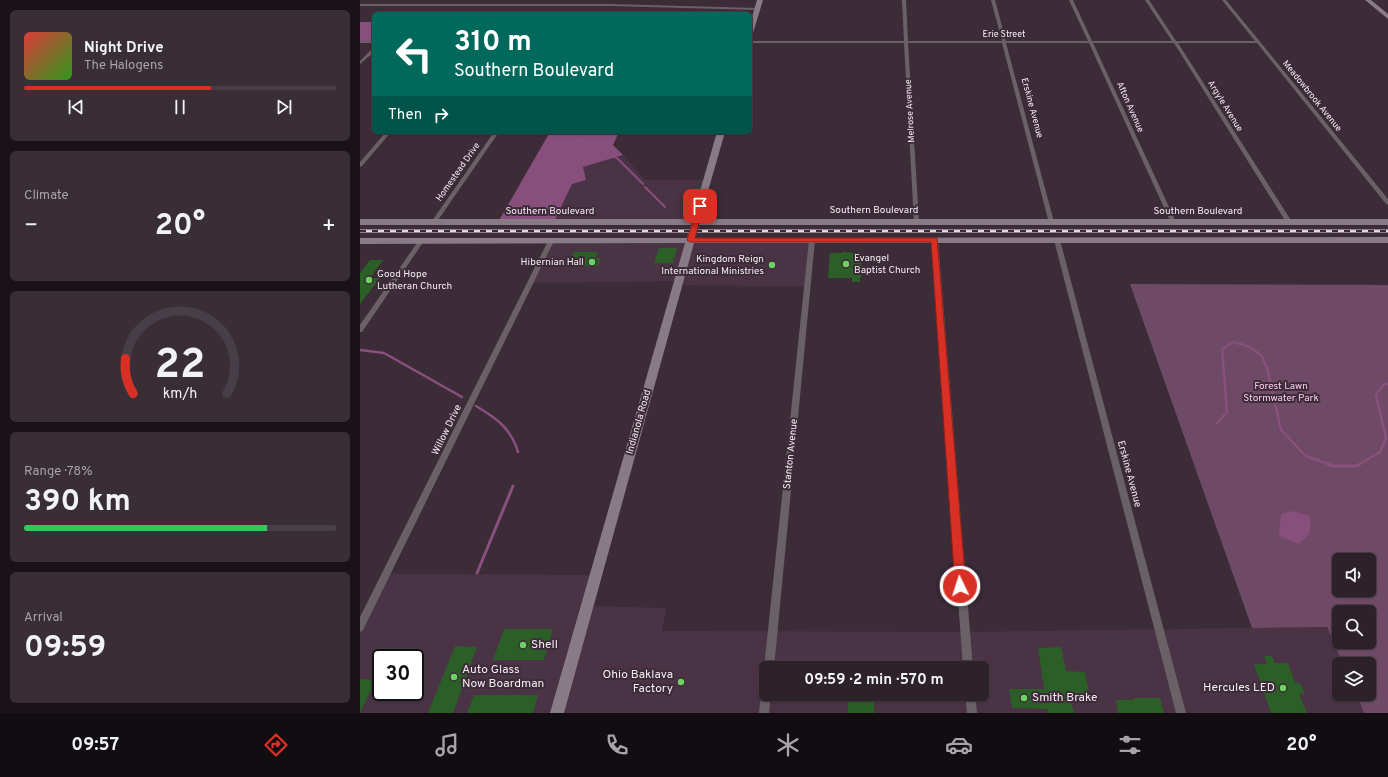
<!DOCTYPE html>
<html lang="en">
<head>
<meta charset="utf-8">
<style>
	body { margin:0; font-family:Overpass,sans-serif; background:#392e36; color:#f1f3f6; height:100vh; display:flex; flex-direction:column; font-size:15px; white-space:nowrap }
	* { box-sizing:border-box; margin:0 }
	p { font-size:13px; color:#a7a3a8 }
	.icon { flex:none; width:22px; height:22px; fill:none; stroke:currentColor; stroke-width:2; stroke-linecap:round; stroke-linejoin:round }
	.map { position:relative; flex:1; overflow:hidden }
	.drawer { display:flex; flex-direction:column; gap:10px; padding:10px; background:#191217; width:360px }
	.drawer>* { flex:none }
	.banner { position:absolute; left:12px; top:12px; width:380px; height:122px; border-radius:6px; box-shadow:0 1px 3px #0004,0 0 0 1px #483e47; background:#00695c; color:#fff; overflow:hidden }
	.fabs { position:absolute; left:972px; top:553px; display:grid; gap:8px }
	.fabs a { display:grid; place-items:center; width:44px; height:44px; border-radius:6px; background:#2d212a; box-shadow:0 1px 3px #0004,0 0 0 1px #483e47; font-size:20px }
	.speed { position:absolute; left:12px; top:649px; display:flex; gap:8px; font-size:20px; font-weight:700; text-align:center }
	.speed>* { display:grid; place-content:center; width:52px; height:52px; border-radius:50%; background:#2d212a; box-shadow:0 1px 3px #0004,0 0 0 1px #483e47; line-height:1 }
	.speed .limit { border:2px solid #111; border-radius:6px; background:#fff; color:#111 }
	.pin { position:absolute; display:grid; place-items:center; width:34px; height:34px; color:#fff; margin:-17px; border-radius:8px; box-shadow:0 2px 6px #0006 }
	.me { position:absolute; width:44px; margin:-22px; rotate:356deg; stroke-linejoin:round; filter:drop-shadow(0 0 3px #0008) }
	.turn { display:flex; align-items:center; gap:14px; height:84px; padding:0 16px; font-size:18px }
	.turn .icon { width:52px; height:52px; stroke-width:2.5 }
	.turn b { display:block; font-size:28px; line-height:34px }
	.then { display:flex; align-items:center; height:38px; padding:0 16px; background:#0003; gap:8px; font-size:15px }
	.big { font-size:30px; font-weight:700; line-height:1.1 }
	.drawer .card { flex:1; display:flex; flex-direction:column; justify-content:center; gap:6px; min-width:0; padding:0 14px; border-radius:6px; background:#392e36 }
	.drawer .dial { align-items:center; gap:0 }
	.dial svg { height:104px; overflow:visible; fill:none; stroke:#483e47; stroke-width:7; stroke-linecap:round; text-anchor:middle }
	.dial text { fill:#f1f3f6; stroke:none }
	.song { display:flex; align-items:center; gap:12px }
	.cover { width:48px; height:48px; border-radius:6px; background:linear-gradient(135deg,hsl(0 70% 55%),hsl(110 70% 35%)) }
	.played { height:4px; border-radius:2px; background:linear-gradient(90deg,#d93025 60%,#483e47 60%) }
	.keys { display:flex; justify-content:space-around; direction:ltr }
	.heat { display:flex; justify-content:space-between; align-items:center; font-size:22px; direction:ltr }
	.charge { height:6px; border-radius:3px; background:linear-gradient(90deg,#34c759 78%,#483e47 0) }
	.trip { position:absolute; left:399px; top:661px; width:230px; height:40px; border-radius:6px; background:#2d212a; box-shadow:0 1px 3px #0004,0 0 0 1px #483e47; font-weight:700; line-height:40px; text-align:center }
	.dock { display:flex; height:64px; justify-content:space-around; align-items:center; background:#120d11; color:#a7a3a8 }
	.dock .icon { width:28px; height:28px }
	.dock .on { color:#d93025 }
	.dock b { font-size:18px; color:#f1f3f6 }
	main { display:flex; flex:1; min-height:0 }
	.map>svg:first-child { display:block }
	.built { fill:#493344; fill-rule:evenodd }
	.green { fill:#6e4a66; fill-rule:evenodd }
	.forest { fill:#884e7c }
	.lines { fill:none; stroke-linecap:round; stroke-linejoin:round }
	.stream-far2 { stroke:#894f7d; stroke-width:2 }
	.stream-far1 { stroke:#894f7d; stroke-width:2.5 }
	.stream { stroke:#894f7d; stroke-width:3 }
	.building { fill:#2c5e27 }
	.street { fill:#6a6167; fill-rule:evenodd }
	.secondary { fill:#897b85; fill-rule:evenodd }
	.rail-casing { stroke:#e1d6de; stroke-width:3 }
	.rail { stroke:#3c2c38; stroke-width:2; stroke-dasharray:6; stroke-linecap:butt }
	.route { fill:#d93025; stroke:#8d1f18 }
	.poi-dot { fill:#6cd362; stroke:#3c2c38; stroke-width:1.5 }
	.labels { text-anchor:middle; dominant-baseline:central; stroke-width:4; stroke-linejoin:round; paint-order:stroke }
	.far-street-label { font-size:9px; fill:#f6ebf3; stroke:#3c2c38 }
	.street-label { font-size:10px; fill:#f6ebf3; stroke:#3c2c38 }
	.poi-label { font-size:10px; fill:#f6ebf3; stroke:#3c2c38; text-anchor:start }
	.park-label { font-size:10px; fill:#fecaf2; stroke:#3c2c38 }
	.near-poi-label { font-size:12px; fill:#f6ebf3; stroke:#3c2c38; text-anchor:start }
</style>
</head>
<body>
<main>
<section class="drawer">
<div class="card">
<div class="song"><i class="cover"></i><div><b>Night Drive</b><p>The Halogens</p></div></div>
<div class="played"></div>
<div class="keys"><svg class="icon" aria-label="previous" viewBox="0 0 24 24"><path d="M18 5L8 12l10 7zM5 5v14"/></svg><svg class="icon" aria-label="pause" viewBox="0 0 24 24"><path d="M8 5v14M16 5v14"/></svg><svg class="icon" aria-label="next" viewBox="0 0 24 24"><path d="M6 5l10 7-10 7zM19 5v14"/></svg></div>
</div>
<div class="card"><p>Climate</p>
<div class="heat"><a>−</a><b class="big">20°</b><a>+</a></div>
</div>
<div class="card dial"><svg viewBox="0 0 100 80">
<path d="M14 69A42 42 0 1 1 86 69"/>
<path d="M14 69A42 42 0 0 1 8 42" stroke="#d93025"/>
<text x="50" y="56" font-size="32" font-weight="700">22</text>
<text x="50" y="72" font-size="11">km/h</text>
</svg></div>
<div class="card"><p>Range · 78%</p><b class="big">390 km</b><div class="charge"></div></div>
<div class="card"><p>Arrival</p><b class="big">09:59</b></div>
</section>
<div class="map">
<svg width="1028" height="713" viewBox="0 0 1028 713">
	<rect width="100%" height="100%" fill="#3c2c38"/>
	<g class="built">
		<polygon points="263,155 285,180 348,180 336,222 194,222 212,184 222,167"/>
		<polygon points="452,240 448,287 318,285 318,281 171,283 191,241"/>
		<path d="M26,574L236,575L227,606L306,608L302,631L604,632L967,627L983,664H979V694H996L1004,713H0V624ZM21,658H55V692H21ZM406,668H622V694H406Z"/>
	</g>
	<path class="green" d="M770,284L1028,285V713H1004L996,694H1009V664H983L967,627L892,628ZM979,560H1009V590H979ZM979,612H1009V642H979Z"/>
	<g class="forest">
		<rect x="0" y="22" width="14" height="20"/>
		<polygon points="190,132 259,132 253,145 263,155 223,167 226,180 212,184 194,222 138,222"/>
		<polygon points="933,511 950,516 950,533 939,544 919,536 921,514"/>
	</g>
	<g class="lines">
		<g class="stream-far2">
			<polyline points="213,132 217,140 243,150 258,159 283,184"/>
			<polyline points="285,187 305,207"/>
		</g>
		<g class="stream-far1">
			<polyline points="0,350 24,353 102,397"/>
			<path d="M116,406C136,418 151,428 158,452"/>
			<polyline points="857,423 867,412 862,349 874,342 890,347 902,356 907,368 921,430 946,456 971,465"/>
			<polyline points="998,465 1020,452 1026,438 1016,395 1024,384 1028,384"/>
		</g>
		<g class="stream">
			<polyline points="968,464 973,466 997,466 1000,464"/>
			<polyline points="117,573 153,486"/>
		</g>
	</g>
	<g class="building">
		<polygon points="299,248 317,248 313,263 294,263"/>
		<polygon points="214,252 238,252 235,258 241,258 238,266 207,267"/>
		<polygon points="482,252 502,253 501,278 500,278 500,282 492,282 492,278 468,278 470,253 482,253"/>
		<polygon points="10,260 23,260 10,278 20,278 0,304 0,273"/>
		<polygon points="144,629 193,629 184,660 133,660"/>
		<polygon points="95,646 117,647 93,713 68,713"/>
		<polygon points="701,647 706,671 725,672 730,697 710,696 714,713 688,713 687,709 652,708 649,689 684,689 678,648"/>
		<polygon points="904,656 912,656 915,663 928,663 935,683 940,683 945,694 939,694 947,713 911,713 894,664 907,664"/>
		<polygon points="0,679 16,680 0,713"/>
		<rect x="488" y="694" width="26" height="19"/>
		<polygon points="114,695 178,695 173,713 107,713"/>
		<polygon points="773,698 800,698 804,713 758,713 756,700 774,700"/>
	</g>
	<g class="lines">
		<g class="street">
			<polygon points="542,0 546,0 548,41 642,41 631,0 635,0 646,41 728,41 709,0 713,0 732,41 812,41 785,0 789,0 816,41 895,41 862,0 866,0 1028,199 1028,205 1026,204 897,43 818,43 932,222 929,224 926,222 814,43 733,43 816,222 815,223 811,223 729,43 646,43 694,222 693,223 689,223 642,43 548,43 559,221 558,222 554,222 544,43 390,43 390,41 544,41"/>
			<polygon points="0,4 251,4 397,8 399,9 397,10 251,6 0,6"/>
			<rect x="0" y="41" width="14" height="2"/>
			<polygon points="12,49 14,49 14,52 0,64 0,61"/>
			<polygon points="26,132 31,132 2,166 0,167 0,162"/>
			<polygon points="134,132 139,132 76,223 72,223 72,221"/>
			<polygon points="452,238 455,240 414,668 406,668 406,672 404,668 449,240"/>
			<polygon points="575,238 578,240 613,668 603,668 572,240"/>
			<polygon points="697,238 700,240 826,713 816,713 694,240"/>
			<polygon points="61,239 64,241 2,332 0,332 0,325 59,240"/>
			<polygon points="191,239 194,241 3,630 0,632 0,617 188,241"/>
			<polygon points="406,689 406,694 411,694 409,713 399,713 401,694 402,690"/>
			<polygon points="605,694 615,694 617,713 607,713"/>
		</g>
		<g class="secondary">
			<polygon points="397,0 403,0 393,33 390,35 390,24"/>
			<polygon points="1005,0 1011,0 1028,14 1028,19"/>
			<polygon points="357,132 365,132 340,219 1028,219 1028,225 339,225 335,238 1028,237 1028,243 334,243 204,713 190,713 325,243 0,244 0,238 327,238 331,225 0,225 0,219 332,219"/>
		</g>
		<g class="rail-casing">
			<polyline id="rail" points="0,231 1028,231"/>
		</g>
		<use href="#rail" class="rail"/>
	</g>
	<polygon class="route" points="338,204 343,204 344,206 335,238 577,238 606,586 605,590 600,591 596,590 595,586 571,242 330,242 327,240"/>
	<g class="poi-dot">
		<circle cx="232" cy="262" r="4"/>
		<circle cx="486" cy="264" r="4"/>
		<circle cx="412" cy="265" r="4"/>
		<circle cx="9" cy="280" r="4"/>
		<circle cx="163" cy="645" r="4"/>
		<circle cx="94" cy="677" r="4"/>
		<circle cx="321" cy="682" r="4"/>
		<circle cx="923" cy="688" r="4"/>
		<circle cx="664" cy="698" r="4"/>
	</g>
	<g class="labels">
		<g class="far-street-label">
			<text x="644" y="34">Erie Street</text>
			<text transform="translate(952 96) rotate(51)">Meadowbrook Avenue</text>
			<text transform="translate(865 106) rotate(58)">Argyle Avenue</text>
			<text transform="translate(770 107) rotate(66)">Afton Avenue</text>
			<text transform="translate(672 108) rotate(75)">Erskine Avenue</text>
			<text transform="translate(550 111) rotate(-93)">Melrose Avenue</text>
			<text transform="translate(98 172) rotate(-55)">Homestead Drive</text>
		</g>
		<g class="street-label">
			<text x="514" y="210">Southern Boulevard</text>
			<text x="190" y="211">Southern Boulevard</text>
			<text x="838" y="211">Southern Boulevard</text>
			<text transform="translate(279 422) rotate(-74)">Indianola Road</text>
			<text transform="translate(87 430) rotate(-64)">Willow Drive</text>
			<text transform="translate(431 454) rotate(-84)">Stanton Avenue</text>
			<text transform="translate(769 474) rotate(75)">Erskine Avenue</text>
		</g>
		<g class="poi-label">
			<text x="494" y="258">Evangel<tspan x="494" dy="12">Baptist Church</tspan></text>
			<text x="404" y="259" text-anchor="end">Kingdom Reign<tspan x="404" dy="12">International Ministries</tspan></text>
			<text x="224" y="262" text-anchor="end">Hibernian Hall</text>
			<text x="17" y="274">Good Hope<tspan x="17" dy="12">Lutheran Church</tspan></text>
		</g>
		<g class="park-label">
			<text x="921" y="386">Forest Lawn<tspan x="921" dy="12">Stormwater Park</tspan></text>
		</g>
		<g class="near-poi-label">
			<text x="171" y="645">Shell</text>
			<text x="102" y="670">Auto Glass<tspan x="102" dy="14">Now Boardman</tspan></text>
			<text x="313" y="675" text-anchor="end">Ohio Baklava<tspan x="313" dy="14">Factory</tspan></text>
			<text x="915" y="688" text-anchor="end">Hercules LED</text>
			<text x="672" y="698">Smith Brake</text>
		</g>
	</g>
</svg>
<div class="fabs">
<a><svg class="icon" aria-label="sound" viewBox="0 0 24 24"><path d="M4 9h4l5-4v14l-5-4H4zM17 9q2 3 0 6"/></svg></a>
<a><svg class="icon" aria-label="search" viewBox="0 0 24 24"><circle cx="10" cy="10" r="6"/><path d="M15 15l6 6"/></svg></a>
<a><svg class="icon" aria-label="layers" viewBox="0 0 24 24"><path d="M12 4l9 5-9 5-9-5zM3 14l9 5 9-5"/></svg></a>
</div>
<div class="speed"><div class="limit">30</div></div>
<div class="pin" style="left:340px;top:206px;background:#d93025"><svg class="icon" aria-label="arrive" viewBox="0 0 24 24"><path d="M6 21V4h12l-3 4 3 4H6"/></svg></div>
<svg class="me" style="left:600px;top:586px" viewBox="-20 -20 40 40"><circle r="17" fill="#d93025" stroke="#fff" stroke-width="3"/><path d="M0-11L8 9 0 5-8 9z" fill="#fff"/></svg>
<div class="trip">09:59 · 2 min · 570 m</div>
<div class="banner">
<div class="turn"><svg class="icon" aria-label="left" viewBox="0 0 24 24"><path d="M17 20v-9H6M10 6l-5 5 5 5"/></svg><div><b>310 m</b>Southern Boulevard</div></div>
<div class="then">Then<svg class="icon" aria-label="right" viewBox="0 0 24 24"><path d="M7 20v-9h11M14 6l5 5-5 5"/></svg></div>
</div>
</div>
</main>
<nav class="dock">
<b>09:57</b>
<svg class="icon on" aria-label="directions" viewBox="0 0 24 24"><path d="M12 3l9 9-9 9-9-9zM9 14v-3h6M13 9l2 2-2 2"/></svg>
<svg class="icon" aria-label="music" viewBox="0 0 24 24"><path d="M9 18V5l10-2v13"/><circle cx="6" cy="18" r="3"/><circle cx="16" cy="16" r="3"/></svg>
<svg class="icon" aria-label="phone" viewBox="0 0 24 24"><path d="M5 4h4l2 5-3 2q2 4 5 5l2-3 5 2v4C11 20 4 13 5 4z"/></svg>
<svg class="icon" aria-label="climate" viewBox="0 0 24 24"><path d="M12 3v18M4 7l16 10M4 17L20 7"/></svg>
<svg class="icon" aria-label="car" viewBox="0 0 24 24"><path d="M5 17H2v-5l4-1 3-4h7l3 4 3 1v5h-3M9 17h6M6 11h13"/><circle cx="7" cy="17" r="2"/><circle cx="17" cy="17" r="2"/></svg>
<svg class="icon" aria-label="filters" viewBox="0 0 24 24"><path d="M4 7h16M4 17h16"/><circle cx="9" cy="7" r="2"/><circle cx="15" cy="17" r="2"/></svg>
<b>20°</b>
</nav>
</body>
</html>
